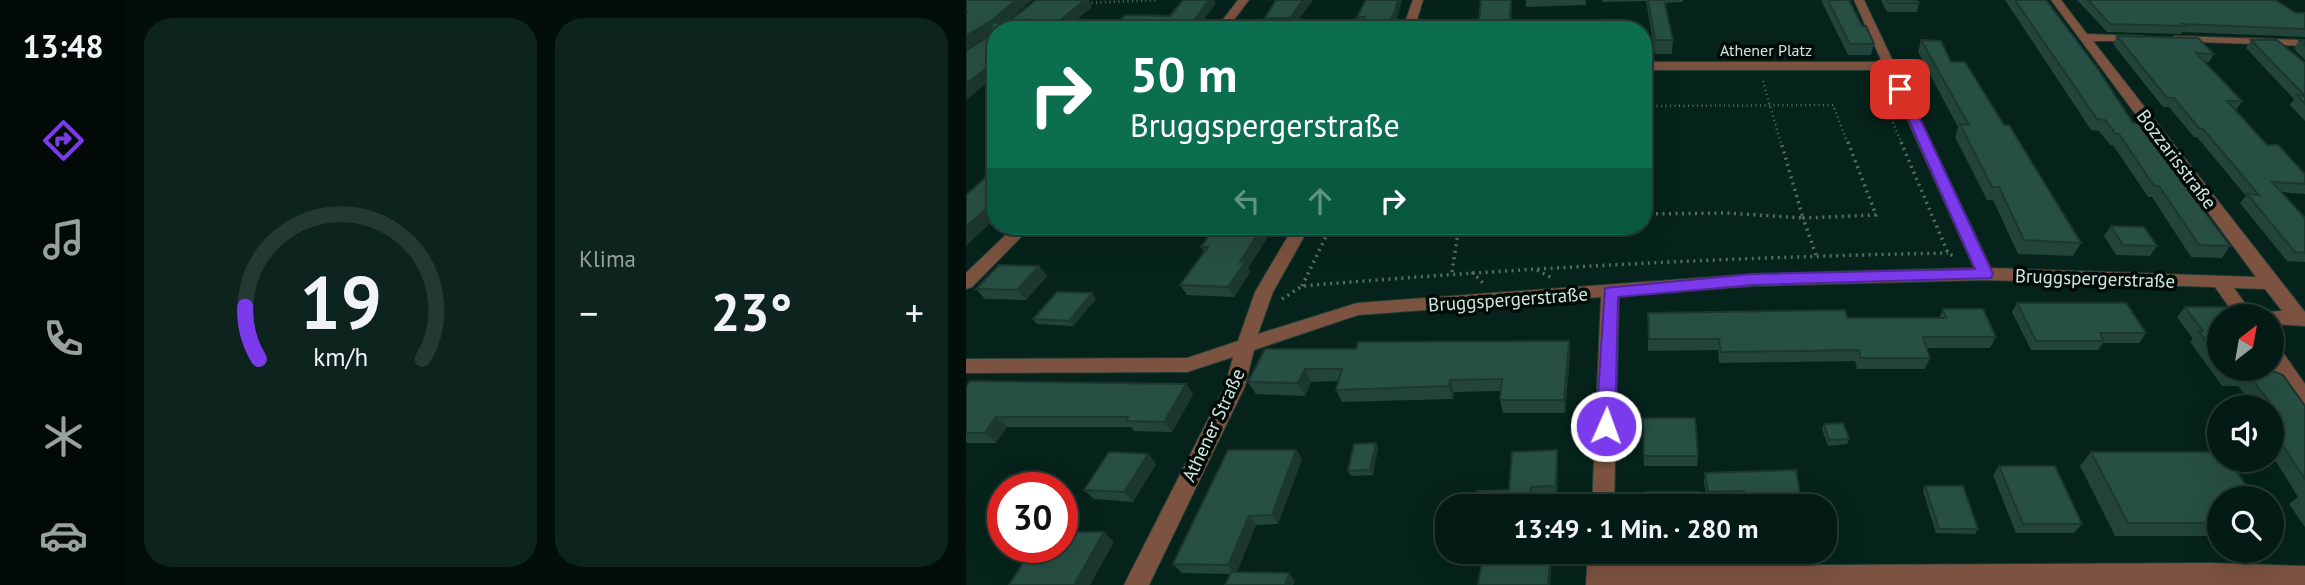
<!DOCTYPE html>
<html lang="de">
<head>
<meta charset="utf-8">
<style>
	body { margin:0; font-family:"PT Sans",sans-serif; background:#0d231d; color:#f1f3f6; height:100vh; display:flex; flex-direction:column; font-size:26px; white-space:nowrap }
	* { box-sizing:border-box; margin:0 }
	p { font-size:23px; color:#97a1a0 }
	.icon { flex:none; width:38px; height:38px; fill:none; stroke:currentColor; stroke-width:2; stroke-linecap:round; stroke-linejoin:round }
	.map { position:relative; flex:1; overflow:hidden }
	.panel { display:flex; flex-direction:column; gap:18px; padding:18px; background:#020e0b; width:840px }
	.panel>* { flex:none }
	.guide { position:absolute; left:21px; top:21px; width:665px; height:214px; border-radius:28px; box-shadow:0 7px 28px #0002,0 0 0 2px #253834; background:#0b6e4f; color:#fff; overflow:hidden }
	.needle { width:46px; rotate:31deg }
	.tools { position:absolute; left:1241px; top:304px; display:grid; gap:14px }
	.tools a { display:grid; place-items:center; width:77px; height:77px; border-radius:50%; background:#041a14; box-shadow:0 7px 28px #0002,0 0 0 2px #253834; font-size:35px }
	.speed { position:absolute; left:21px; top:472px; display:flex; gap:14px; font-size:35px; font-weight:700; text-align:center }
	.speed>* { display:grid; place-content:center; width:91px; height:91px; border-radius:50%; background:#041a14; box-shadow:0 7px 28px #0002,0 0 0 2px #253834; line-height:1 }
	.speed .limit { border:10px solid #d22; background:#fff; color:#111 }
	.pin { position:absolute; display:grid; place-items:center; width:60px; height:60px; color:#fff; margin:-30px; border-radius:14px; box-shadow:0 4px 10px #0006 }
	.me { position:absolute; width:77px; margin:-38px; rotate:2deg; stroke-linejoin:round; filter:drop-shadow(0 0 5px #0008) }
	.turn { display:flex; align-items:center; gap:24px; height:147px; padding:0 28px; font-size:32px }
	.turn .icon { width:91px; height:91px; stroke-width:2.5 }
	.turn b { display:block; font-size:49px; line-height:60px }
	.lanes { display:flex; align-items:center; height:66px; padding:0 28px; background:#0003; justify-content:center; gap:35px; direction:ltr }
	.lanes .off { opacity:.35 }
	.big { font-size:52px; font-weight:700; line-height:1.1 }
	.panel .tile { flex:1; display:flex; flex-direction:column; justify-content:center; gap:10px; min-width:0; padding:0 24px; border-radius:28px; background:#0d231d }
	.panel .dial { align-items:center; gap:0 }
	.dial svg { height:182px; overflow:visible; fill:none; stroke:#253834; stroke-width:7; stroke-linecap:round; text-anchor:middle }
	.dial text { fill:#f1f3f6; stroke:none }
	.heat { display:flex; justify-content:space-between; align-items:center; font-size:38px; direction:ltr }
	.panel .tiles { flex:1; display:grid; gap:18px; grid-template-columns:repeat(2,1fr) }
	.trip { position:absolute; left:469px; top:494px; width:402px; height:70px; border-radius:28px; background:#041a14; box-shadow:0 7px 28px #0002,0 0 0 2px #253834; font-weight:700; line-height:70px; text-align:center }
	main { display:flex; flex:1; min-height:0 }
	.dock { display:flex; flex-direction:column; width:126px; justify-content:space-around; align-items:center; background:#020a08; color:#97a1a0 }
	.dock .icon { width:49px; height:49px }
	.dock .selected { color:#7c3aed }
	.dock b { font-size:32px; color:#f1f3f6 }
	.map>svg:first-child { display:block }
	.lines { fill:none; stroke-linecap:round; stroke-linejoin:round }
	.minor-casing { stroke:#213e36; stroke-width:2 }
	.path-far1 { stroke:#546e66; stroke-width:2.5; stroke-dasharray:1 3.5; stroke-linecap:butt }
	.path { stroke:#546e66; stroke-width:3.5; stroke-dasharray:2 4.5; stroke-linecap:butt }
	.minor { fill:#7c5240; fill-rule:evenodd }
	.wall { fill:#22443a }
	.shaded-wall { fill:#1c3730 }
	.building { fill:#284f44; stroke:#1c3730; stroke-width:2 }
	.route { fill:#7c3aed; stroke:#51269a; stroke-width:2 }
	.labels { text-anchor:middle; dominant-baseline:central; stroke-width:7; stroke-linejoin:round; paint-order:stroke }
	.far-street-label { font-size:16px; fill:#d0e5dd; stroke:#000a07 }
	.street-label { font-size:19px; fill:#d0e5dd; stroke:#000a07 }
</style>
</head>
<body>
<main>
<nav class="dock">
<b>13:48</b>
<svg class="icon selected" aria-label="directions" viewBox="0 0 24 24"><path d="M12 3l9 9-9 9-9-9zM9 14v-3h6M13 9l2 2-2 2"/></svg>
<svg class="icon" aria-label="music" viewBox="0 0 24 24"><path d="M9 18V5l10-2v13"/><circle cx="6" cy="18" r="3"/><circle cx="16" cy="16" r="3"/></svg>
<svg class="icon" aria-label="phone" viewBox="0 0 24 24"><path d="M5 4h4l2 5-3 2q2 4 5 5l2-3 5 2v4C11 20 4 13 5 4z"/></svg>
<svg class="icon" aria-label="climate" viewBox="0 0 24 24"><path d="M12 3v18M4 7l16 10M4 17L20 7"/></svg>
<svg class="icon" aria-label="car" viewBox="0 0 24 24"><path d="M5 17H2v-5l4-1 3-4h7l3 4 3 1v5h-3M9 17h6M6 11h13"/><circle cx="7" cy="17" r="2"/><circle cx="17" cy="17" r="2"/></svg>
</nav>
<section class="panel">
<div class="tiles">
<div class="tile dial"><svg viewBox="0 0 100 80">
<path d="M14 69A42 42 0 1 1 86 69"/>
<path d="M14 69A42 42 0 0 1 8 46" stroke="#7c3aed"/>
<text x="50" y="56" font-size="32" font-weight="700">19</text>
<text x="50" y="72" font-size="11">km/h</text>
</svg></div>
<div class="tile"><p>Klima</p>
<div class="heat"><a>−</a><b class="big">23°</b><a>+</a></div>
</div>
</div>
</section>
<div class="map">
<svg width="1339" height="585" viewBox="0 0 1339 585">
	<rect width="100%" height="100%" fill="#05231b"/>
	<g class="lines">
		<g class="minor-casing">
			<g id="minor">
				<polygon points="272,0 283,0 260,30 249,30"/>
				<polygon points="447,0 457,0 448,30 436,30"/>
				<polygon points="888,0 898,0 1025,268 1290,277 1085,0 1095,0 1121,34 1178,36 1178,40 1174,41 1127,41 1339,312 1339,326 1306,324 1306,317 1297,317 1300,312 1316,311 1299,289 1268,288 1289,317 1270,317 1249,287 1019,280 787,286 653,296 648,506 626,506 635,297 392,315 288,350 279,386 183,585 158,585 259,386 267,357 221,372 0,373 0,359 221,358 272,341 289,292 328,226 344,226 307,292 292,334 391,303 787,274 1008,268 919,70 677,70 677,62 916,62"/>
				<polygon points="1209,36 1339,40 1339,46 1205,41 1203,39"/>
				<polygon points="49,226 66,226 6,287 0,289 0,273"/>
				<polygon points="1306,345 1313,347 1339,384 1339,408 1332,406 1306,366"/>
				<polygon points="622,551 646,551 645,566 1245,563 1339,566 1339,585 620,585"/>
			</g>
		</g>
		<g class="path-far1">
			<polyline points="121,3 193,0"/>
			<polyline points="797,81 815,144"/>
			<polyline points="909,81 936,144"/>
			<polyline points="677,106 867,105 882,144"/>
		</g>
		<g class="path">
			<polyline points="935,142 982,253 989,257"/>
			<polyline points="677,214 761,213 837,218 815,142"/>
			<polyline points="850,255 837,218 910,215 882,142"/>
			<polyline points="571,270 586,278"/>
			<polyline points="486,272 493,226"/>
			<polyline points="506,272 517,283"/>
			<polyline points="336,286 365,226"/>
			<path d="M316,299L336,286C551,268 766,257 982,253"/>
		</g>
		<use href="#minor" class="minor"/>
	</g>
	<g class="wall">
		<polygon points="310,0 347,0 327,27 303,27 299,18"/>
		<polygon points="400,0 431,20 425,30 392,30 394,26 391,17"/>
		<polygon points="560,0 620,0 620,5 560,7"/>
		<polygon points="636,0 717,0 717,2 699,3 707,40 706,54 689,54 680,1 636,2"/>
		<polygon points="855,0 883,0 896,26 908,44 905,55 882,55"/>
		<polygon points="915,0 951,0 953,3 951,12 921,12"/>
		<polygon points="1039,0 1080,0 1167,123 1264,246 1256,258 1225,257 1186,197 1182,197 1147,145 1144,145 1133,131 1125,130"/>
		<polygon points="1111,0 1309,0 1330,13 1339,13 1339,37 1216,32 1215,34 1141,32"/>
		<polygon points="1151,36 1248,54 1243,62 1238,62 1276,101 1270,110 1269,110 1301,145 1339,174 1339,194 1315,192 1339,218 1339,262 1321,261 1274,203 1280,196 1231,137 1228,137 1203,107 1197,107 1147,44"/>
		<polygon points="955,40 985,62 1038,125 1115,243 1107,256 1052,254 1027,200 1021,200 989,137 992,127 952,52"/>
		<polygon points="1285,40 1339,63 1339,121 1324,105 1328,99 1280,48"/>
		<polygon points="1333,40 1339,40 1339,60 1328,49"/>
		<polygon points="1145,226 1191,246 1184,256 1150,255 1138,236"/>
		<polygon points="297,228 301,238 282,268 284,272 268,297 221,295 214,285 238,252 235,247"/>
		<polygon points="73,266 81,276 60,300 19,299 10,289"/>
		<polygon points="130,299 107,326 71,324 67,319"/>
		<polygon points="1051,303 1180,333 1173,343 1137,343 1132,350 1065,350 1046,312"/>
		<polygon points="1219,307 1253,317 1253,369 1305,369 1339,406 1339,527 1323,504 1332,497 1306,455 1306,408 1290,408 1272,386 1256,386 1224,342 1227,339 1211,317"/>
		<polygon points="977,309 1030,337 1024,348 961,348 964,358 959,369 891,369 889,361 753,363 752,350 682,351 682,313 881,318 973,318"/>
		<polygon points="603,341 604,354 599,413 537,413 534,400 535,391 488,392 487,399 376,402 370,390 372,381 345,382 339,396 290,394 282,382 390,349"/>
		<polygon points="220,384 227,394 206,432 168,431 165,427 41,427 30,443 0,443 0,387"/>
		<polygon points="677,418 732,456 731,466 678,466"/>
		<polygon points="858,424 883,439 881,444 862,446 856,429"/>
		<polygon points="412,449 407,475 385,476 382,471"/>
		<polygon points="330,450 336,459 312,524 290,525 271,572 329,581 264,574 216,573 207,564"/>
		<polygon points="1125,452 1253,499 1253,536 1149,536 1114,466"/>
		<polygon points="182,454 190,464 167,502 128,499 118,490"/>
		<polygon points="592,459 591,495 567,496 543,490"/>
		<polygon points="1033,466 1116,524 1108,533 1050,533 1027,475"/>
		<polygon points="739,473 836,506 777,506 776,500 741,501 738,482"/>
		<polygon points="959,486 1012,529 1009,534 970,533 957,491"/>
	</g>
	<g class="shaded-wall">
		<polygon points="50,0 66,0 32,30 0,50 0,36"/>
		<polygon points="119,0 123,0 126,7 99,30 82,30"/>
		<polygon points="242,0 248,0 250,3 233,26 230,30 216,30"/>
		<polygon points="337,0 347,0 327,27 324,18"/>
		<polygon points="432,0 436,0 431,20 425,30 418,30"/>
		<polygon points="545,0 546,0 545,30 543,30"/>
		<polygon points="30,61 30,76 0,100 0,84"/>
		<polygon points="30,200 30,218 0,246 0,227"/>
		<polygon points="282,226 299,226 297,228 301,238 282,268 284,272 268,297 262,287 286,237"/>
		<polygon points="73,266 81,276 60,300 51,290"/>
		<polygon points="126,293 130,299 107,326 103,321"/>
		<polygon points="603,341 604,354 599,413 598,400"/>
		<polygon points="339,369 345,382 339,396 332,383"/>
		<polygon points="484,380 488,392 487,399 483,386"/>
		<polygon points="220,384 227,394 206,432 198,422"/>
		<polygon points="30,417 41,427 30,443 19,433"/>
		<polygon points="410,443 412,449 407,475 404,470"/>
		<polygon points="330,450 336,459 312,524 306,515"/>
		<polygon points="591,450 592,459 591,495 590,486"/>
		<polygon points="182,454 190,464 167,502 158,492"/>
		<polygon points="565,487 567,496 566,506 564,506"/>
		<polygon points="283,516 290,525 270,574 262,565"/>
		<polygon points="138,532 148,542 124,585 108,585"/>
		<polygon points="585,551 587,551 584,585 582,585"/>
		<polygon points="323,573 329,581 327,585 319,585"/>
	</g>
	<g class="building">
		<polygon points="0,0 50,0 25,21 0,36 0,13 2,12 0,12"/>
		<polygon points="70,0 119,0 82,30 30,30 30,61 0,84 0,51 25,35 26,23 41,23"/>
		<polygon points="217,0 242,0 230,18 216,30 141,30 160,15 204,16"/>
		<polygon points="310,0 337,0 324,18 299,18"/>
		<polygon points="400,0 432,0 429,11 418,30 392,30 399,17 391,17"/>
		<polygon points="515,0 545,0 543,30 457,30 457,28 512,28"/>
		<polygon points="682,0 698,0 707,40 689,40"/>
		<polygon points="862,0 883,0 896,26 900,26 908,44 884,44"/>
		<polygon points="921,0 951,0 953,3 923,3"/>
		<polygon points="1049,0 1080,0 1132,69 1167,123 1172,123 1264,246 1233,245 1193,186 1188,186 1153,134 1150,134 1139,120 1131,119"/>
		<polygon points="1122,0 1309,0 1330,13 1339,13 1339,29 1217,24 1219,26 1144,24"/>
		<polygon points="1151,36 1232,38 1248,54 1230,53 1276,101 1261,101 1301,145 1312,145 1339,174 1339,184 1306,182 1339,218 1339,253 1329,252 1281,194 1293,195 1237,129 1233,128 1208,98 1201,98"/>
		<polygon points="955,40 975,41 985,62 999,62 1038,125 1043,125 1115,243 1058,240 1033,187 1026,187 994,124 1003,125"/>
		<polygon points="1285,40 1311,40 1339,63 1339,96"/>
		<polygon points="1333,40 1339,40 1339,46"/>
		<polygon points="1331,95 1339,96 1339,104"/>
		<polygon points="30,168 30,200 0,227 0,195"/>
		<polygon points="250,226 282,226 281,227 296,227 274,262 279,262 262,287 214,285 242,247 235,247"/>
		<polygon points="1145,226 1178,227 1191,246 1157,245"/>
		<polygon points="33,265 73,266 51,290 10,289"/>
		<polygon points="91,292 126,293 103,321 67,319"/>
		<polygon points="1051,303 1160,303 1180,333 1134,333 1138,341 1070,341"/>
		<polygon points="1219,307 1264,307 1272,317 1253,317 1253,359 1233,332 1237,331"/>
		<polygon points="977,309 1017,309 1030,337 957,337 964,358 895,358 893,350 755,352 753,339 683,339 682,313 879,310 881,318 980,318"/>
		<polygon points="603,341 598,400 534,400 536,379 484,380 483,386 370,390 376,369 339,369 332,383 282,382 299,349 390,349 392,342"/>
		<polygon points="1260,369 1305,369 1306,371 1317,375 1339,406 1339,479 1306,429 1306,411 1310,410 1282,375 1265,376"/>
		<polygon points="4,381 220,384 198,422 160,421 162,417 30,417 19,433 0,433 0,387"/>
		<polygon points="677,418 729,418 732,456 678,456"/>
		<polygon points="877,423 883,439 863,440 858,424"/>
		<polygon points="410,443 404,470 382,471 388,444"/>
		<polygon points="262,450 330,450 306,515 283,516 262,565 207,564"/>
		<polygon points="591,450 590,486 565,487 564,506 509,506 511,491 543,490 546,452"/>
		<polygon points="143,452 182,454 158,492 118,490"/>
		<polygon points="1125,452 1253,452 1253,460 1263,460 1289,499 1253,499 1253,523 1162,523"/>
		<polygon points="1033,466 1089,466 1116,524 1057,524"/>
		<polygon points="830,470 836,506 780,506 778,491 742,492 739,473"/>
		<polygon points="959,486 997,486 1012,529 973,529"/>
		<polygon points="681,492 734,492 735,506 681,506"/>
		<polygon points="96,532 138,532 108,585 43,585 66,548 96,548"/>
		<polygon points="518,551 585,551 582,585 512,585"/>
		<polygon points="265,572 323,573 319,585 259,585"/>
	</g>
	<polygon class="route" points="934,85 940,89 1027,274 1025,278 787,285 652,297 649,426 646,432 640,434 633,432 630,426 639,288 787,274 1009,269 929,89"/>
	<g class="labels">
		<g class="far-street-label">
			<text x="800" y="50">Athener Platz</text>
		</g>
		<g class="street-label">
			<text transform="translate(1211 159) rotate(53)">Bozzarisstraße</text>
			<text transform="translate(1129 278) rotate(2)">Bruggspergerstraße</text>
			<text transform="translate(542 299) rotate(-4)">Bruggspergerstraße</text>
			<text transform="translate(247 425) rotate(-65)">Athener Straße</text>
		</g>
	</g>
</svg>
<div class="tools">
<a><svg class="needle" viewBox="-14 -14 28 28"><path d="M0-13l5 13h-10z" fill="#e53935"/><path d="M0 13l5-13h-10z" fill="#97a1a0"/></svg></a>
<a><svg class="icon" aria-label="sound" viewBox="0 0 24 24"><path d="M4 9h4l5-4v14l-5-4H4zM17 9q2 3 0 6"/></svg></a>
<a><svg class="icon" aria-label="search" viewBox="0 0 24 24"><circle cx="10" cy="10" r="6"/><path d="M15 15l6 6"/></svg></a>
</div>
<div class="speed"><div class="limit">30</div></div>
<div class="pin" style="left:934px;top:89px;background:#d93025"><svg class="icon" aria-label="arrive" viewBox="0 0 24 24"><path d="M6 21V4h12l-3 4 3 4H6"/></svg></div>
<svg class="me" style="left:640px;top:426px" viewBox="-20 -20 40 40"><circle r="17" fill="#7c3aed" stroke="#fff" stroke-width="3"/><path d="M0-11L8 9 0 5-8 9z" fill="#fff"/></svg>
<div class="trip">13:49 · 1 Min. · 280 m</div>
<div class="guide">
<div class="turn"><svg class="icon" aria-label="right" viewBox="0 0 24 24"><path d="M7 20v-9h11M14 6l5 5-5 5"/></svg><div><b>50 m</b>Bruggspergerstraße</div></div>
<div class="lanes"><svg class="icon off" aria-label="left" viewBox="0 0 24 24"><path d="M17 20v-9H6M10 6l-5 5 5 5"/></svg><svg class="icon off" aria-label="ahead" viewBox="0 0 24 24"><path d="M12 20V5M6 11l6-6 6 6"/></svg><svg class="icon" aria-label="right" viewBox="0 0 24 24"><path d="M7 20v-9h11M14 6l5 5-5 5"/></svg></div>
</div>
</div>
</main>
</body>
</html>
